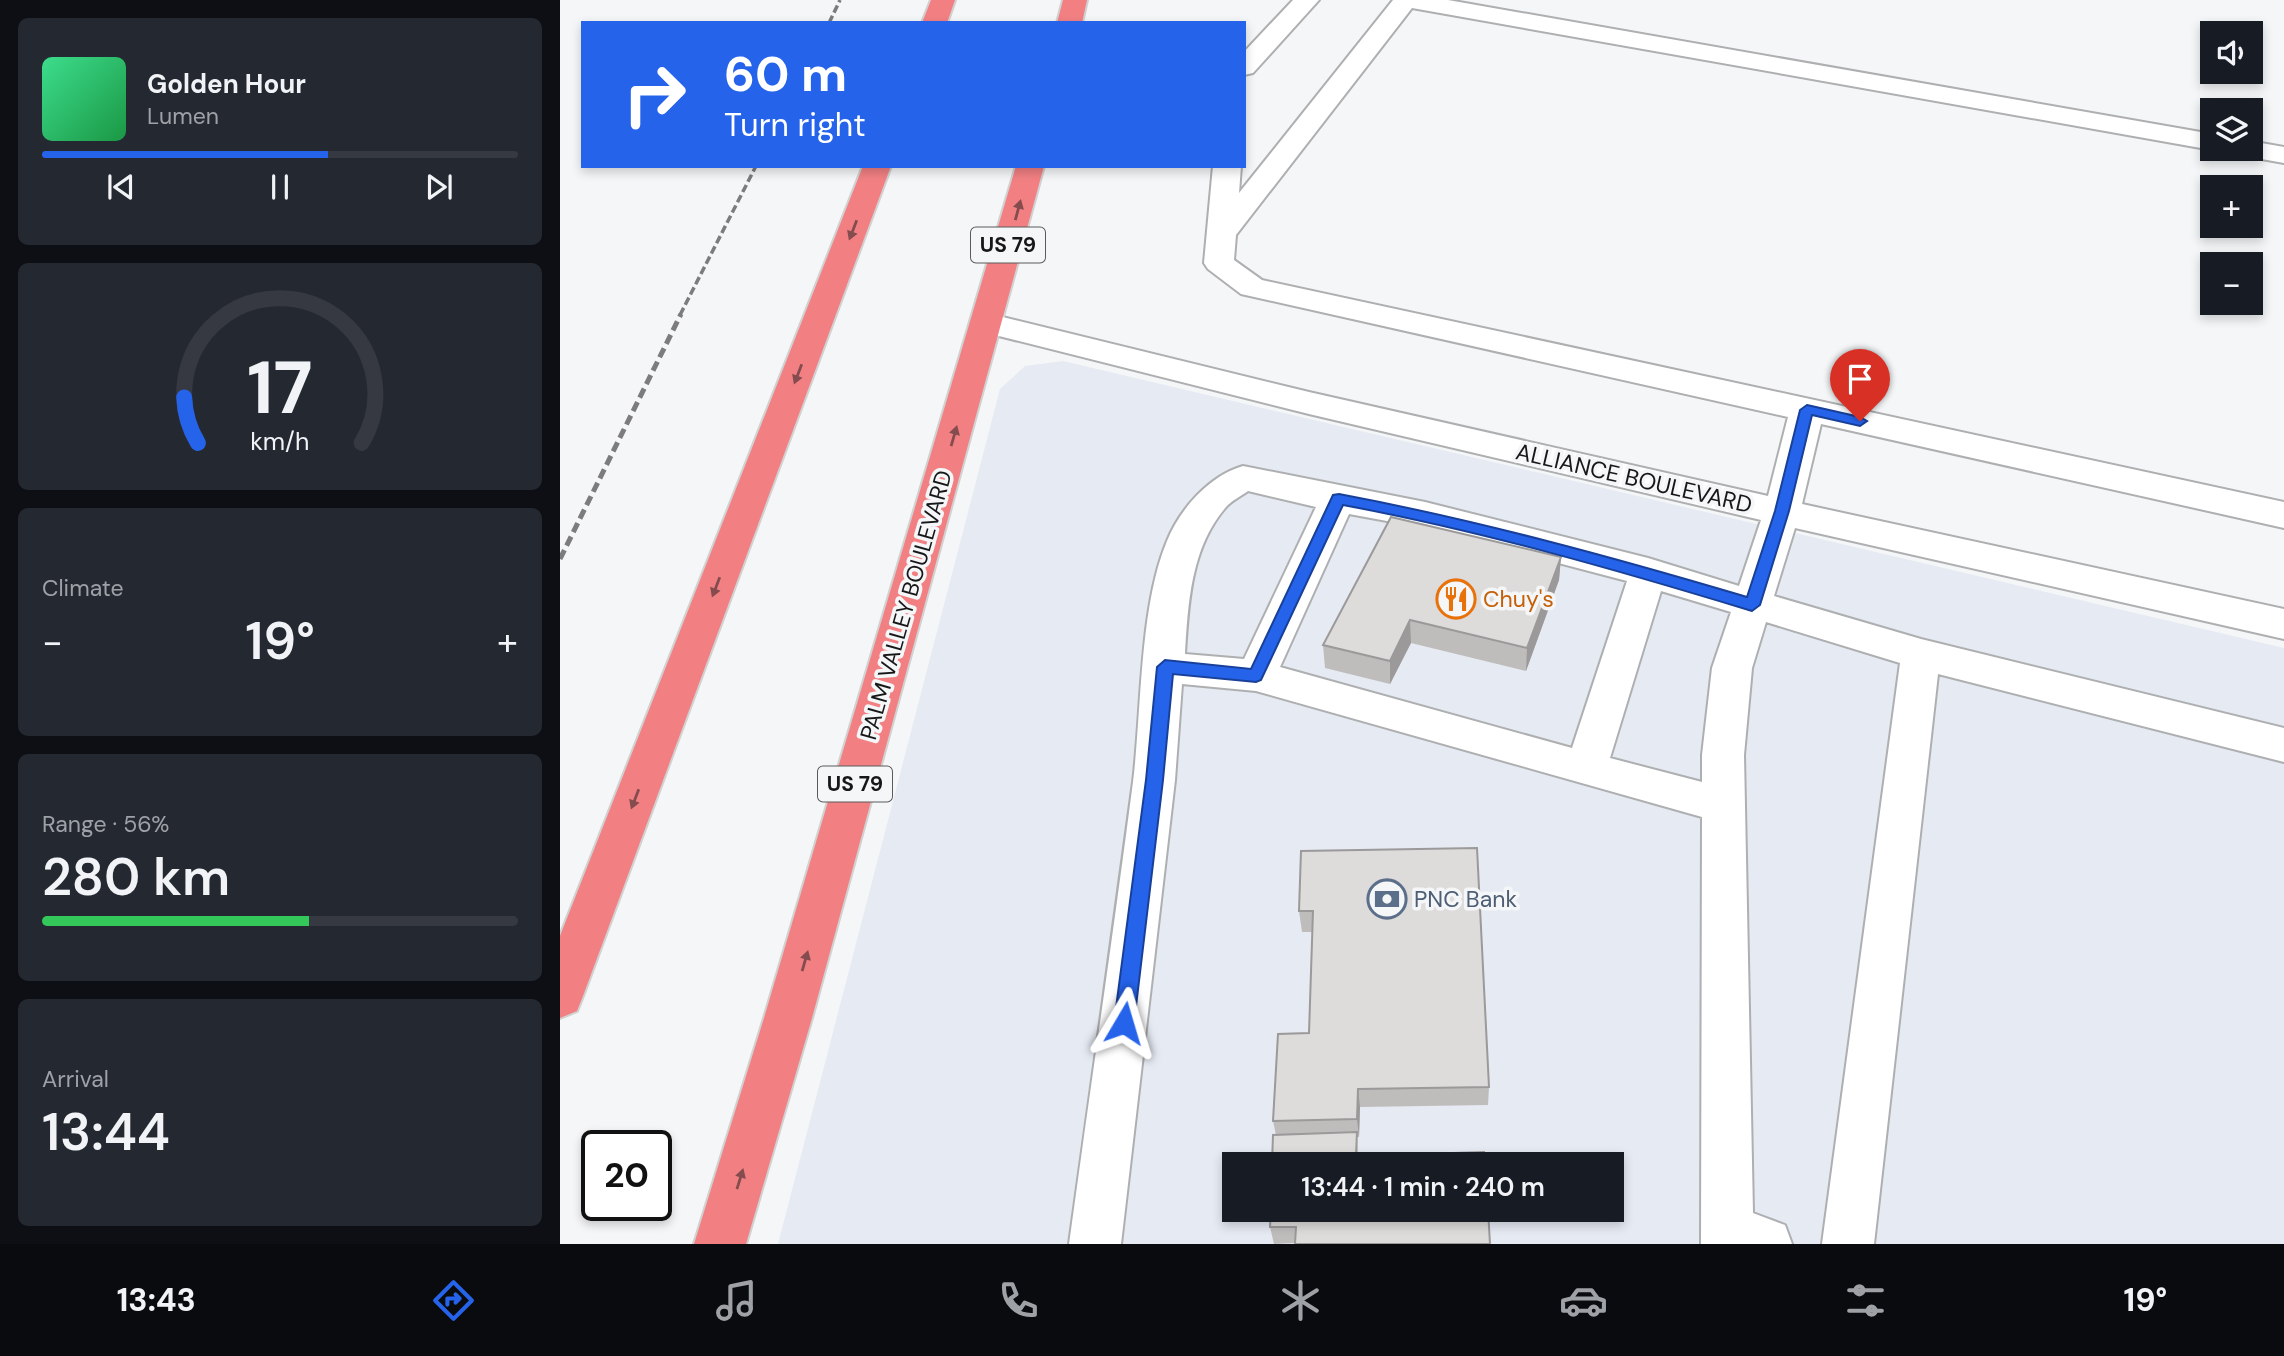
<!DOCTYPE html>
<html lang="en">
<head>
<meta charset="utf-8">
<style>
	body { margin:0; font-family:"DM Sans",sans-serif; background:#242831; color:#f1f3f6; height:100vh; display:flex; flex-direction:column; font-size:26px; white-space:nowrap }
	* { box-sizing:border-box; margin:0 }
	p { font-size:23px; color:#9ea1a6 }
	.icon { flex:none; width:38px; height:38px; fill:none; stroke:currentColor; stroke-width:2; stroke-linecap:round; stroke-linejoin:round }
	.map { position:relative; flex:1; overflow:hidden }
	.sheet { display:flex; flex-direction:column; gap:18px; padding:18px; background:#0d0f14; width:560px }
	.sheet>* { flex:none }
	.hud { position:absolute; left:21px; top:21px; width:665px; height:147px; border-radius:0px; box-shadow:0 4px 10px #0003; background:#2563eb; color:#fff; overflow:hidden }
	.tools { position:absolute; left:1640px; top:21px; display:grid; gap:14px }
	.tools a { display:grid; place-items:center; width:63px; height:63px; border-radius:0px; background:#171b24; box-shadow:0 4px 10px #0003; font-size:35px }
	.speed { position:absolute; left:21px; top:1130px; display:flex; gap:14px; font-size:35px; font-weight:700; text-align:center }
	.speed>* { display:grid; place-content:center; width:91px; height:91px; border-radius:50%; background:#171b24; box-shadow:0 4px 10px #0003; line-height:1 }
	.speed .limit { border:4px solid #111; border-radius:10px; background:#fff; color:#111 }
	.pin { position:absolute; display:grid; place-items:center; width:60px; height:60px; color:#fff; margin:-72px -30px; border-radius:50% 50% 50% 0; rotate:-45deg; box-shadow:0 0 7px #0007 }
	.pin .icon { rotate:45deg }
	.me { position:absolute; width:77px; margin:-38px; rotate:7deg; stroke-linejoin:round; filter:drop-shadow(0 0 5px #0008) }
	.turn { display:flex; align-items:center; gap:24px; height:147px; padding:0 28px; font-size:32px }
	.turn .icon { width:91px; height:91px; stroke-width:2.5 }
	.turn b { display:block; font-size:49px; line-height:60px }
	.big { font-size:52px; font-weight:600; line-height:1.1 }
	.sheet .card { flex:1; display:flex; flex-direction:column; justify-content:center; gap:10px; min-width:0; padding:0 24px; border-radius:10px; background:#242831 }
	.sheet .dial { align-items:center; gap:0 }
	.dial svg { height:182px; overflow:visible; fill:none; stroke:#363941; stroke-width:7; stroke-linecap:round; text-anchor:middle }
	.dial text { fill:#f1f3f6; stroke:none }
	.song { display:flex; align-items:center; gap:21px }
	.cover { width:84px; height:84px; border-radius:10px; background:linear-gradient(135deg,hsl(150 70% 55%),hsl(140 70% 35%)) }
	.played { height:7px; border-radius:4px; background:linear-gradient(90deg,#2563eb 60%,#363941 60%) }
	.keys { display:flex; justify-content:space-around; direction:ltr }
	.heat { display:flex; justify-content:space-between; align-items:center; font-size:38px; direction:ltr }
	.charge { height:10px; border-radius:5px; background:linear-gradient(90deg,#34c759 56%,#363941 0) }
	.trip { position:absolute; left:662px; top:1152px; width:402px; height:70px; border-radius:0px; background:#171b24; box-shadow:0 4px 10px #0003; font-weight:600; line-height:70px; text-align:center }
	.tabs { display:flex; height:112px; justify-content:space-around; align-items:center; background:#090b0e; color:#9ea1a6 }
	.tabs .icon { width:49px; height:49px }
	.tabs .selected { color:#2563eb }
	.tabs b { font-size:32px; color:#f1f3f6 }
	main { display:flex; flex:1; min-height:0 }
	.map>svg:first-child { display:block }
	.built { fill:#e6eaf3; fill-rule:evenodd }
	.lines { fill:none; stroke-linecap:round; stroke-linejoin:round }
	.minor-casing { stroke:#aeafb1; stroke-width:4 }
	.highway-casing { stroke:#d1d1d1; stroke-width:4 }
	.minor { fill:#fff; fill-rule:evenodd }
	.highway { fill:#f28083; fill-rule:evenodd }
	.rail-far1 { stroke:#7c7c7e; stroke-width:3.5; stroke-dasharray:8 3.5; stroke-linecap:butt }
	.rail { stroke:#7c7c7e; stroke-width:5; stroke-dasharray:10 5; stroke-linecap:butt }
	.wall { fill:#bfbcbc }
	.shaded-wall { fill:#9b9999 }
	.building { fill:#dedbdb; stroke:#9b9999; stroke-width:2 }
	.oneway { fill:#844c4e }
	.route { fill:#2563eb; stroke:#184099; stroke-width:2 }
	.labels { text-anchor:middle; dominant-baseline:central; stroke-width:7; stroke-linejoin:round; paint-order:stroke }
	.shield { fill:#f5f6f8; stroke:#5a5a5b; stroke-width:2 }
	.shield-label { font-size:21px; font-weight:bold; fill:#171718 }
	.street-label { font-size:23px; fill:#171718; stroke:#f5f6f8 }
	.food-label { font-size:23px; fill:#c56008; stroke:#f5f6f8; text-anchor:start }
	.service-label { font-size:23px; fill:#4e5e75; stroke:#f5f6f8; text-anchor:start }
</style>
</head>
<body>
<main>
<section class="sheet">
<div class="card">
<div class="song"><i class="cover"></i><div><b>Golden Hour</b><p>Lumen</p></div></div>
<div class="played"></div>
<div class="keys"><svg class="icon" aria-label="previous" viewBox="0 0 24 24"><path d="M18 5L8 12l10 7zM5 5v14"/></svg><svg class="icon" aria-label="pause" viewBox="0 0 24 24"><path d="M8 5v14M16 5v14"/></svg><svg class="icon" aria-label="next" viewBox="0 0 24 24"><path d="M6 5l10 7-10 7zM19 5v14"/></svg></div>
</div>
<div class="card dial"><svg viewBox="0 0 100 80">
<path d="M14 69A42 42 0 1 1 86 69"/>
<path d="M14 69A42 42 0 0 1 8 49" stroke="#2563eb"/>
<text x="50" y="56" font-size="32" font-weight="700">17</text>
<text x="50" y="72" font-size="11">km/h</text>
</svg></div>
<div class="card"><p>Climate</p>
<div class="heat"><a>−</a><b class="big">19°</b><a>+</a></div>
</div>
<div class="card"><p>Range · 56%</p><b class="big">280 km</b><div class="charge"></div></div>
<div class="card"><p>Arrival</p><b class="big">13:44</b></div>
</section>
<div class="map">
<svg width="1724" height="1244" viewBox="0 0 1724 1244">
	<rect width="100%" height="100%" fill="#f5f6f8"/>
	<path class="built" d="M503,361L1724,648V1244H218L440,389L465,366ZM674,1164H1052V1209H674Z"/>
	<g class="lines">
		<g class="minor-casing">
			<g id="minor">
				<polygon points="733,0 759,0 693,73 684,75 684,52"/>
				<path d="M833,0H888L1652,134V149H1658L1652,150L852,8L676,235L674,260L702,280L1724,502V528L1261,424L1242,504L1724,609V639L1235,528L1214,596L1361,639L1724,728V762L1378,674L1314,1244H1262L1340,663L1206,622L1192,668L1184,755L1193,1213L1225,1225L1232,1244H1141L1142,817L696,691L622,684L615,780L561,1244H509C530,1090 553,936 573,782C582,709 579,608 607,541C620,509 649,476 683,466L865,502L1088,558L1179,586L1201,520L749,414L415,330L410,323L415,316L426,313L749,392L1208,496L1228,417L681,294L648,269L644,263L653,166H681L679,193ZM688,491L756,507L684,659L625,654C628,603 631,547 666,507C671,501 681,496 688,491ZM789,514L865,528L1067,581L1012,748L720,667ZM1101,591L1171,612L1152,668L1142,755V782L1050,758Z"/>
				<polygon points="1690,141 1724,147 1724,163 1679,155 1675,149 1690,149"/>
			</g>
		</g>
		<g class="highway-casing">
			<g id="highway">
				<polygon points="371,0 395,0 387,23 362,23"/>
				<polygon points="503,0 527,0 522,23 497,23"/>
				<polygon points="303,166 331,166 23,996 17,1011 0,1018 0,936"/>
				<polygon points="456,166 484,166 252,1018 186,1244 134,1244 204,1018"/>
			</g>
		</g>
		<use href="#minor" class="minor"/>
		<use href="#highway" class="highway"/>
		<g class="rail-far1">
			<polyline points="269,23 280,0"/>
			<polyline points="120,315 196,166"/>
		</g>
		<polyline class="rail" points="0,559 121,314"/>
	</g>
	<g class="wall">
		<polygon points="1001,557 999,580 966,671 851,643 830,684 765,668 763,645"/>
		<polygon points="741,851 929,1087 928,1105 800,1107 799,1137 797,1137 798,1156 712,1164 716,1135 713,1121 749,1033 753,932 742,932 739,911"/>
		<polygon points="928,1209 735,1243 714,1244 710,1227"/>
	</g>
	<g class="shaded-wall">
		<polygon points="1001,557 999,580 966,671 967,648"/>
		<polygon points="850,620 851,643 830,684 830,661"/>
		<polygon points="798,1089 800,1107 799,1137 797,1119"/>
	</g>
	<g class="building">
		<polygon points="831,517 1001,557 967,648 850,620 830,661 763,645"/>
		<polygon points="917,848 929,1087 798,1089 797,1119 713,1121 718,1034 749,1033 753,911 739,911 741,851"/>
		<polygon points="797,1132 796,1156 924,1152 925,1164 712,1164 713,1135"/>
		<polygon points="711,1209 928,1209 930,1244 735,1244 736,1227 710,1227"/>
	</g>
	<defs><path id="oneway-solid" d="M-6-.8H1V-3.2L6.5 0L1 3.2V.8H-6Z" transform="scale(1.75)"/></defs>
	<g class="oneway">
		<use href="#oneway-solid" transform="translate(458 210) rotate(-75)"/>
		<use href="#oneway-solid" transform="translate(293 230) rotate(111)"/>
		<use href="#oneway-solid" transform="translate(238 374) rotate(111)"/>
		<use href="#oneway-solid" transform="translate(394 436) rotate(-74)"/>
		<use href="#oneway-solid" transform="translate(156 587) rotate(111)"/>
		<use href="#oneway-solid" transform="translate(75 799) rotate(111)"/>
		<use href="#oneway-solid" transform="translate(245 961) rotate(-74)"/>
		<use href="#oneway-solid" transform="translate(180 1179) rotate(-73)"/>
	</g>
	<path class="route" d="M1247,405L1300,417L1307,421L1300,426L1252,415L1229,511L1200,605L1192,611C1057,570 922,531 783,505L701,680L696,682L613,674L603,780L574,1023L571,1029L564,1032L557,1029L554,1023L586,780L597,667L605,660L691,669L773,495L779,494C917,520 1052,557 1187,597L1215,511L1240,410Z"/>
	<defs>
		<g id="restaurant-ring" transform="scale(2.0125)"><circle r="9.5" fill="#f5f6f8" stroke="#e8710a" stroke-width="1.5"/><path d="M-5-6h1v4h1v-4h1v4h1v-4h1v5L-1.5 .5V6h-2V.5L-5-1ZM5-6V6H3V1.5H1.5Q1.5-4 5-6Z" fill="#e8710a"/></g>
		<g id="bank-ring" transform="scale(2.0125)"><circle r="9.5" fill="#f5f6f8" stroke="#5c6f8a" stroke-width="1.5"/><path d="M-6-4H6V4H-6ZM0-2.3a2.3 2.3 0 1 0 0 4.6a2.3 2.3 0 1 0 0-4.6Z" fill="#5c6f8a"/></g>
	</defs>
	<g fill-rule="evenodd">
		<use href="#restaurant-ring" x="896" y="599"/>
		<use href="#bank-ring" x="827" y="899"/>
	</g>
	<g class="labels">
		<g class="shield">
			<rect x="411" y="227.5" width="74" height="35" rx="5"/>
			<rect x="258" y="766.5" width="74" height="35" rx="5"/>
		</g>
		<g class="shield-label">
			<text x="448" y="245">US 79</text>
			<text x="295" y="784">US 79</text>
		</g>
		<g class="street-label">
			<text transform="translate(1074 478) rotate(13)">ALLIANCE BOULEVARD</text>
			<text transform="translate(346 605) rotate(-74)">PALM VALLEY BOULEVARD</text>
		</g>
		<g class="food-label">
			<text x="923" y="599">Chuy's</text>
		</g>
		<g class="service-label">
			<text x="854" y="899">PNC Bank</text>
		</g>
	</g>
</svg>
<div class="tools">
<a><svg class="icon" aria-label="sound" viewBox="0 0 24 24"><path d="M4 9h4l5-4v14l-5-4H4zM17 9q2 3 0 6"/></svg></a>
<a><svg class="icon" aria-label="layers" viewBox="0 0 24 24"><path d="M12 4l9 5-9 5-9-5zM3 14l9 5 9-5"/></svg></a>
<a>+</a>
<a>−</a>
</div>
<div class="speed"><div class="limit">20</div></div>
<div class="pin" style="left:1300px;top:421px;background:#d93025"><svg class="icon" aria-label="arrive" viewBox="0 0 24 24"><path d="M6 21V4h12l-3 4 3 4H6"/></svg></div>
<svg class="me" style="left:564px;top:1023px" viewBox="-20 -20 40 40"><path d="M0-17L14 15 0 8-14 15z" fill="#2563eb" stroke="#fff" stroke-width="4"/></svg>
<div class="trip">13:44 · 1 min · 240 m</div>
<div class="hud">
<div class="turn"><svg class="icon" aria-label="right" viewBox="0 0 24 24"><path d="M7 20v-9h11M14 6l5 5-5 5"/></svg><div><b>60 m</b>Turn right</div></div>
</div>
</div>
</main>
<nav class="tabs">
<b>13:43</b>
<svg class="icon selected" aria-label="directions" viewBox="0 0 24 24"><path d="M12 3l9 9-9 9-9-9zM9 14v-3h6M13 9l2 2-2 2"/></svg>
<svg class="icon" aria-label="music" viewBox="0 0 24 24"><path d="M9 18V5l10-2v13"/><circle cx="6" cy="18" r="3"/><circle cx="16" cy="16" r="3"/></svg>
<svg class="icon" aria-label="phone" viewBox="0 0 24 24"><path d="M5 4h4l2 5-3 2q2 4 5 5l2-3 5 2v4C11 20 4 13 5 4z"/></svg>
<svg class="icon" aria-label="climate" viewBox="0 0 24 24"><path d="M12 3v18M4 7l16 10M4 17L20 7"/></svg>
<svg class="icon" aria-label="car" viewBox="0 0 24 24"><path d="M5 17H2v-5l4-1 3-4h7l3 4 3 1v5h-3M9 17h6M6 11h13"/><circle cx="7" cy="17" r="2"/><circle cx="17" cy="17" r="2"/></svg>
<svg class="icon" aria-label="filters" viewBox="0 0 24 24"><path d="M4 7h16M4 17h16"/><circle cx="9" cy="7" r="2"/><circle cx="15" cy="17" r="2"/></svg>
<b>19°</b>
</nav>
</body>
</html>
